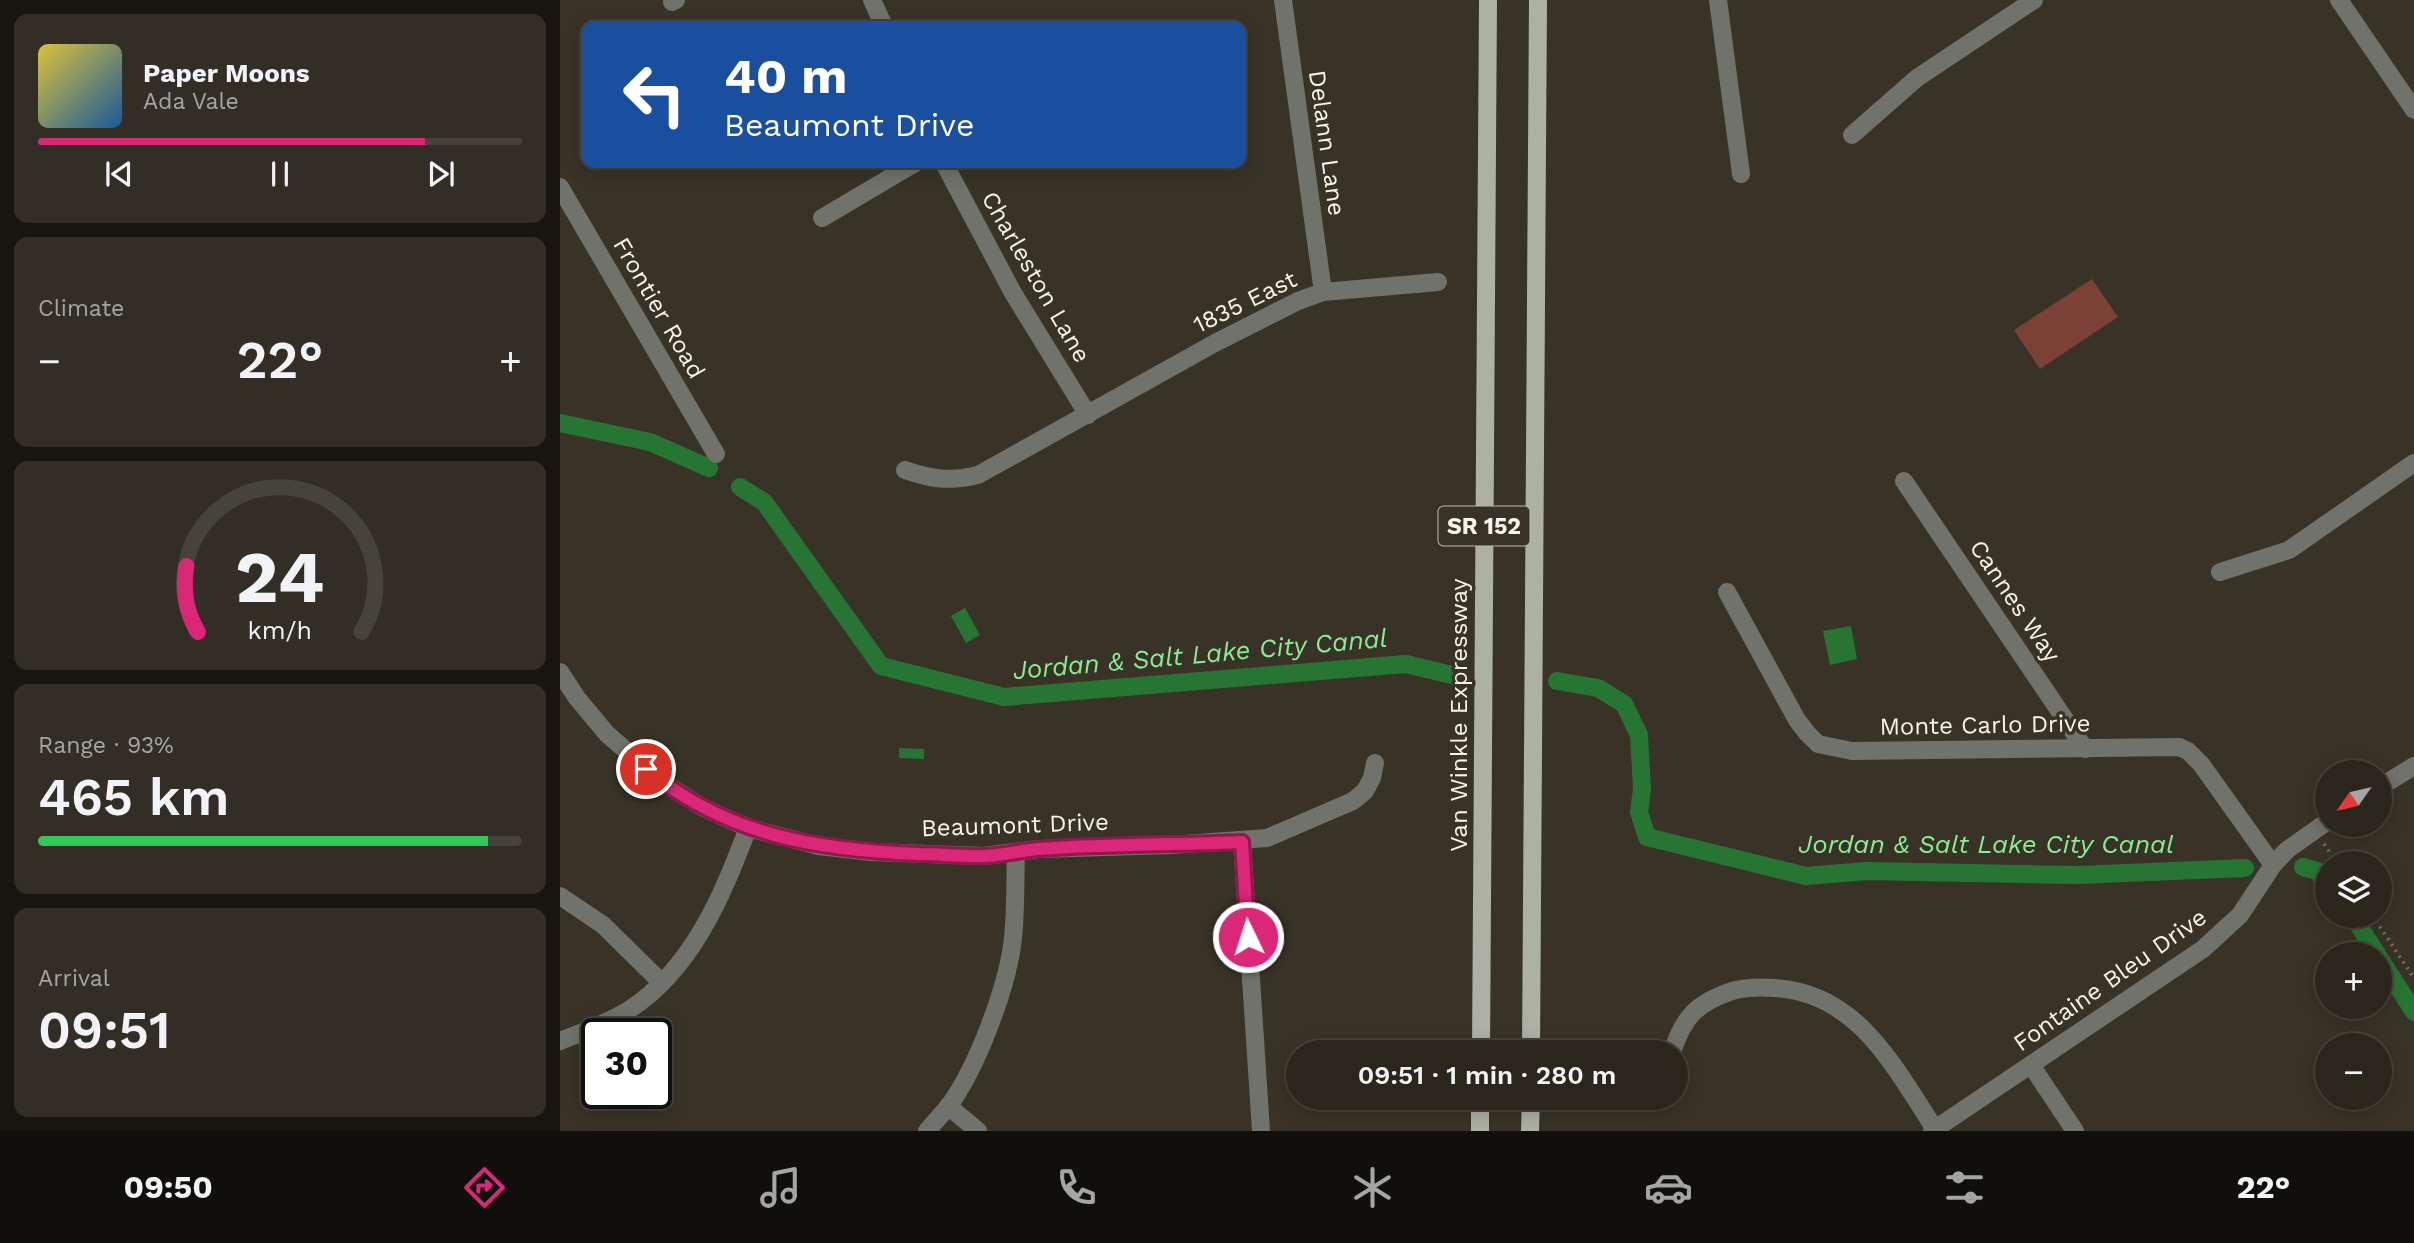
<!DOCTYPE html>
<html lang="en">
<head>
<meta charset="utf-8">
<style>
	body { margin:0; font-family:"Work Sans",sans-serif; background:#322e25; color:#f1f3f6; height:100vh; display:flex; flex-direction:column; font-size:26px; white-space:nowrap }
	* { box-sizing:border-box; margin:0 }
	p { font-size:23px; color:#a5a5a3 }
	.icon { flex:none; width:38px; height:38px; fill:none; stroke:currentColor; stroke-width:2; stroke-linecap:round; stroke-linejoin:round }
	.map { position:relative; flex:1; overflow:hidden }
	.details { display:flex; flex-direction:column; gap:14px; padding:14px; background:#17150f; width:560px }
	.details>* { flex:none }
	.guide { position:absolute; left:21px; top:21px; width:665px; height:147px; border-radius:14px; box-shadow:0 4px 18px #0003,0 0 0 2px #46433b; background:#1a4fa0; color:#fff; overflow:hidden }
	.needle { width:46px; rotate:236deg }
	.buttons { position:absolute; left:1755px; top:760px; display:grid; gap:14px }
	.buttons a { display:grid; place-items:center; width:77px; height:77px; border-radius:50%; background:#2a261c; box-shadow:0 4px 18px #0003,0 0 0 2px #46433b; font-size:35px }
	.speed { position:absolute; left:21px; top:1018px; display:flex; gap:14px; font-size:35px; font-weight:700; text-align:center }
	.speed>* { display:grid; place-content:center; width:91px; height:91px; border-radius:50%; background:#2a261c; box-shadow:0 4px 18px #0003,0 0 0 2px #46433b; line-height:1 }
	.speed .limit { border:4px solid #111; border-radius:10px; background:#fff; color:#111 }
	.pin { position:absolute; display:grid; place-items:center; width:60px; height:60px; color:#fff; margin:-30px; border:4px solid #fff; border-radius:50%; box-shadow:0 2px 7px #0007 }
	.me { position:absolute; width:77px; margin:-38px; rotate:356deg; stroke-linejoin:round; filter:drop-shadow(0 0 5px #0008) }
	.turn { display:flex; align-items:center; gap:24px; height:147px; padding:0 28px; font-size:32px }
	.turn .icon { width:91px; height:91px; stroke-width:2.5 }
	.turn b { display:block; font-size:49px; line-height:60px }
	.big { font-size:52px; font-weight:600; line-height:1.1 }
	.details .widget { flex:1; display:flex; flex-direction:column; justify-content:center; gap:10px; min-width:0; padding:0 24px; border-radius:14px; background:#322e25 }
	.details .dial { align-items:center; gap:0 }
	.dial svg { height:182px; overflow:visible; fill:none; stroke:#46433b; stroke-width:7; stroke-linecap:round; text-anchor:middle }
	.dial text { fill:#f1f3f6; stroke:none }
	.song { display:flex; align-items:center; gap:21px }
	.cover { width:84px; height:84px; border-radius:10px; background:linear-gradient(135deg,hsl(50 70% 55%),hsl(210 70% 35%)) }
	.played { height:7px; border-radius:4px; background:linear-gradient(90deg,#db2777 80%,#46433b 80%) }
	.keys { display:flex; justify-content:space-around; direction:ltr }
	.heat { display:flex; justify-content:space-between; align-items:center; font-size:38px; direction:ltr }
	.charge { height:10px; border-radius:5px; background:linear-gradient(90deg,#34c759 93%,#46433b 0) }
	.trip { position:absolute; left:726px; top:1040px; width:402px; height:70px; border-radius:35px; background:#2a261c; box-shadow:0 4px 18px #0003,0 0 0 2px #46433b; font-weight:600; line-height:70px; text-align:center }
	.tab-bar { display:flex; height:112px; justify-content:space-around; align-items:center; background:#110f0b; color:#a5a5a3 }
	.tab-bar .icon { width:49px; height:49px }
	.tab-bar .selected { color:#db2777 }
	.tab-bar b { font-size:32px; color:#f1f3f6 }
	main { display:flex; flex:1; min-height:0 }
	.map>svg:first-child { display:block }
	.green { fill:#7b4036 }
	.water { fill:#277533 }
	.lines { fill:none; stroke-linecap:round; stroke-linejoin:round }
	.canal { stroke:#277533; stroke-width:18 }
	.path { stroke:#757165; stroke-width:3.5; stroke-dasharray:2 5; stroke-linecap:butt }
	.minor { stroke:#71726c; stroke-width:18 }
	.major { stroke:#adb0a3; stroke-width:18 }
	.route-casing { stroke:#8e194d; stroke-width:18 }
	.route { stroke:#db2777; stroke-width:12 }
	.labels { text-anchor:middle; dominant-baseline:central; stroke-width:7; stroke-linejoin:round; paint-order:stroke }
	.shield { fill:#383326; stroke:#bebab1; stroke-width:2 }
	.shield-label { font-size:23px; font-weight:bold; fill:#f7f4ec }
	.street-label { font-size:24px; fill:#f7f4ec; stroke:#383326 }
	.water-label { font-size:26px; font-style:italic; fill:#8aed93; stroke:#383326 }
</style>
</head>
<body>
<main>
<section class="details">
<div class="widget">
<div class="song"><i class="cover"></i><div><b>Paper Moons</b><p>Ada Vale</p></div></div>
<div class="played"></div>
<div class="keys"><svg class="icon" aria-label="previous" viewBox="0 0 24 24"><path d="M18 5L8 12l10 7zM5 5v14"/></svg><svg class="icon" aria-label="pause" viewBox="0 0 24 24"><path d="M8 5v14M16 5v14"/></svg><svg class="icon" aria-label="next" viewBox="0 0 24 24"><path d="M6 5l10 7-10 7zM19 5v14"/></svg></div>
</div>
<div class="widget"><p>Climate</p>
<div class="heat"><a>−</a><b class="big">22°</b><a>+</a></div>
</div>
<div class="widget dial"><svg viewBox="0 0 100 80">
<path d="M14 69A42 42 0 1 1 86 69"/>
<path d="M14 69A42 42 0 0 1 9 40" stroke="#db2777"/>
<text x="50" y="56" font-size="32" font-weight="700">24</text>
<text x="50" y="72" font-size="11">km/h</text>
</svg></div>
<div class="widget"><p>Range · 93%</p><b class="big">465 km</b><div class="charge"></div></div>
<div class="widget"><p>Arrival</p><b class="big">09:51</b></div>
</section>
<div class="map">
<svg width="1854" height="1131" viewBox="0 0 1854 1131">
	<rect width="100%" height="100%" fill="#383326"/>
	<polygon class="green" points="1532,279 1558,317 1480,369 1454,330"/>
	<g class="water">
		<polygon points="405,608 420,635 406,643 391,616"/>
		<polygon points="1291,626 1297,659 1270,665 1263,631"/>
		<polygon points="339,748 364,749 364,759 339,758"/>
	</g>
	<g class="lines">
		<g class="canal">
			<polyline points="0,423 90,442 149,468"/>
			<polyline points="180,487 204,502 321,666 444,697 846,664 900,677"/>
			<polyline points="997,681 1038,688 1064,704 1079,735 1082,789 1079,812 1087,837 1246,876 1307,871 1518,875 1685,868"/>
			<polyline points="1743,867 1757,871 1768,885"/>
			<polyline points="1792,915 1817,954"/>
			<polyline points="1820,959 1854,1012"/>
		</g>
		<g class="path">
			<polyline points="1764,844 1777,863"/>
			<polyline points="1812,915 1854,978"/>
		</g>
		<g class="minor">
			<polyline points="312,0 324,26"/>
			<polyline points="723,0 763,292"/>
			<polyline points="1158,0 1181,174"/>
			<polyline points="1779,0 1854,110"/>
			<polyline points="112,2 116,0"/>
			<polyline points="1292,135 1357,78 1474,0"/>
			<polyline points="384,163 453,293 528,415"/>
			<polyline points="0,187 156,454"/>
			<polyline points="262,218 355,163"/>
			<path d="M345,470C371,479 390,482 418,475L655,343L738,301L763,292L878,282"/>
			<polyline points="1344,481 1525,749"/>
			<polyline points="1660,572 1729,550 1854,463"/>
			<polyline points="1167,592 1237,720 1247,733 1258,744 1292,751 1619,747 1628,751 1641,764 1713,865"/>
			<polyline points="0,672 17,698 47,734 101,781 142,807 188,828 259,846 311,852 423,856 479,849 611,845 707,838 793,801 805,791 812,778 815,763"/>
			<polyline points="1820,787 1854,766"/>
			<polyline points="682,842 701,1131"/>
			<polyline points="0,896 43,925 102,983"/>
			<path d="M0,1041C23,1032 48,1023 69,1010C133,968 162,896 188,828"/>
			<path d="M1112,1052C1124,1016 1137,1003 1172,991C1186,987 1201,987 1215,988C1298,993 1334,1067 1375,1129"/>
			<polyline points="1471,1065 1515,1131"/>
			<polyline points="388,1106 418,1131"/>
			<path d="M367,1131C374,1123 381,1115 388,1107C417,1068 448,986 453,938C456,910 455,881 456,852"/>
			<polyline points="1372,1131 1643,949 1680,915 1713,865 1727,850 1768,821"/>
		</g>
		<g class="major">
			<polyline points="921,1052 928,0"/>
			<polyline points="971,1052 978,0"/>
			<polyline points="920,1131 920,1097"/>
			<polyline points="970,1131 971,1097"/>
		</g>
	</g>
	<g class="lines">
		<g class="route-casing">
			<path id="route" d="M86,769C167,836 258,850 359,854C380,854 402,857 423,856C442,856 461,850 480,849C547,844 615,845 682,842L688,937"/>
		</g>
		<use href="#route" class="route"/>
	</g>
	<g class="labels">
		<rect class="shield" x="878.5" y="506.5" width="91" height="39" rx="5"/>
		<g class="shield-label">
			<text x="924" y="526">SR 152</text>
		</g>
		<g class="street-label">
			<text transform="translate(767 143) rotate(82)">Delann Lane</text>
			<text transform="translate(476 277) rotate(60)">Charleston Lane</text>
			<text transform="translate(685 302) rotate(-26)">1835 East</text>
			<text transform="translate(99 308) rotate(60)">Frontier Road</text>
			<text transform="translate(1455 601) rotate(56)">Cannes Way</text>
			<text transform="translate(899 715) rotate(-90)">Van Winkle Expressway</text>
			<text transform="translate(1425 725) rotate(-1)">Monte Carlo Drive</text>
			<text transform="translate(455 825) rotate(-2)">Beaumont Drive</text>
			<text transform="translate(1550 980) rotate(-35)">Fontaine Bleu Drive</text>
		</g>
		<g class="water-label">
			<text transform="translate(640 654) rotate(-5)">Jordan &amp; Salt Lake City Canal</text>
			<text x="1426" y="844">Jordan &amp; Salt Lake City Canal</text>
		</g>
	</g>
</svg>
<div class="buttons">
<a><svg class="needle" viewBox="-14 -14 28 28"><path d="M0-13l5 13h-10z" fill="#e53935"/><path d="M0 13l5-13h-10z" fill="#a5a5a3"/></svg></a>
<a><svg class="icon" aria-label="layers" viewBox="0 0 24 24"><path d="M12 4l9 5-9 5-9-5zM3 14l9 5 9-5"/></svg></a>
<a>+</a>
<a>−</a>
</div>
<div class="speed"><div class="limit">30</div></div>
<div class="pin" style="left:86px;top:769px;background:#d93025"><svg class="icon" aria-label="arrive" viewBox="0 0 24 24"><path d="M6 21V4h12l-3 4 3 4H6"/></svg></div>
<svg class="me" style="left:688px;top:937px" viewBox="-20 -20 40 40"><circle r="17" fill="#db2777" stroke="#fff" stroke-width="3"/><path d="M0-11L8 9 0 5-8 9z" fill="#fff"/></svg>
<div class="trip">09:51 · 1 min · 280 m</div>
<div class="guide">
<div class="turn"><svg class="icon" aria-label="left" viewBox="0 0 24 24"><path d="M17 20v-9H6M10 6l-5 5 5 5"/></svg><div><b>40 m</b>Beaumont Drive</div></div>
</div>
</div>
</main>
<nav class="tab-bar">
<b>09:50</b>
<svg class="icon selected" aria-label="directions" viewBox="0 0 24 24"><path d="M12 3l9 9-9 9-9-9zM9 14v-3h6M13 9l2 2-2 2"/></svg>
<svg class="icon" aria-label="music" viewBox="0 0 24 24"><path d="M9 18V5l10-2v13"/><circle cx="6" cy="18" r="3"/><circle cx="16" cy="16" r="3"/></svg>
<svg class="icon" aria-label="phone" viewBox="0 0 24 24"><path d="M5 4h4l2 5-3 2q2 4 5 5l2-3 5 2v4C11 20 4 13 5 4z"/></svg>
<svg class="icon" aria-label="climate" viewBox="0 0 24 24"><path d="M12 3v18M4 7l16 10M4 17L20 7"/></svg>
<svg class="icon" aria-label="car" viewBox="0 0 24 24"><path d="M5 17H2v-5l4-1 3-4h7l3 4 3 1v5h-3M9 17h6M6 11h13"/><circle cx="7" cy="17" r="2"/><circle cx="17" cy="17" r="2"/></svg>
<svg class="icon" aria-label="filters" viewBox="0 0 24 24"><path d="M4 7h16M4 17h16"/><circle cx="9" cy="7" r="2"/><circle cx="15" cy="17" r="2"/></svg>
<b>22°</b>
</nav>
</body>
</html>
